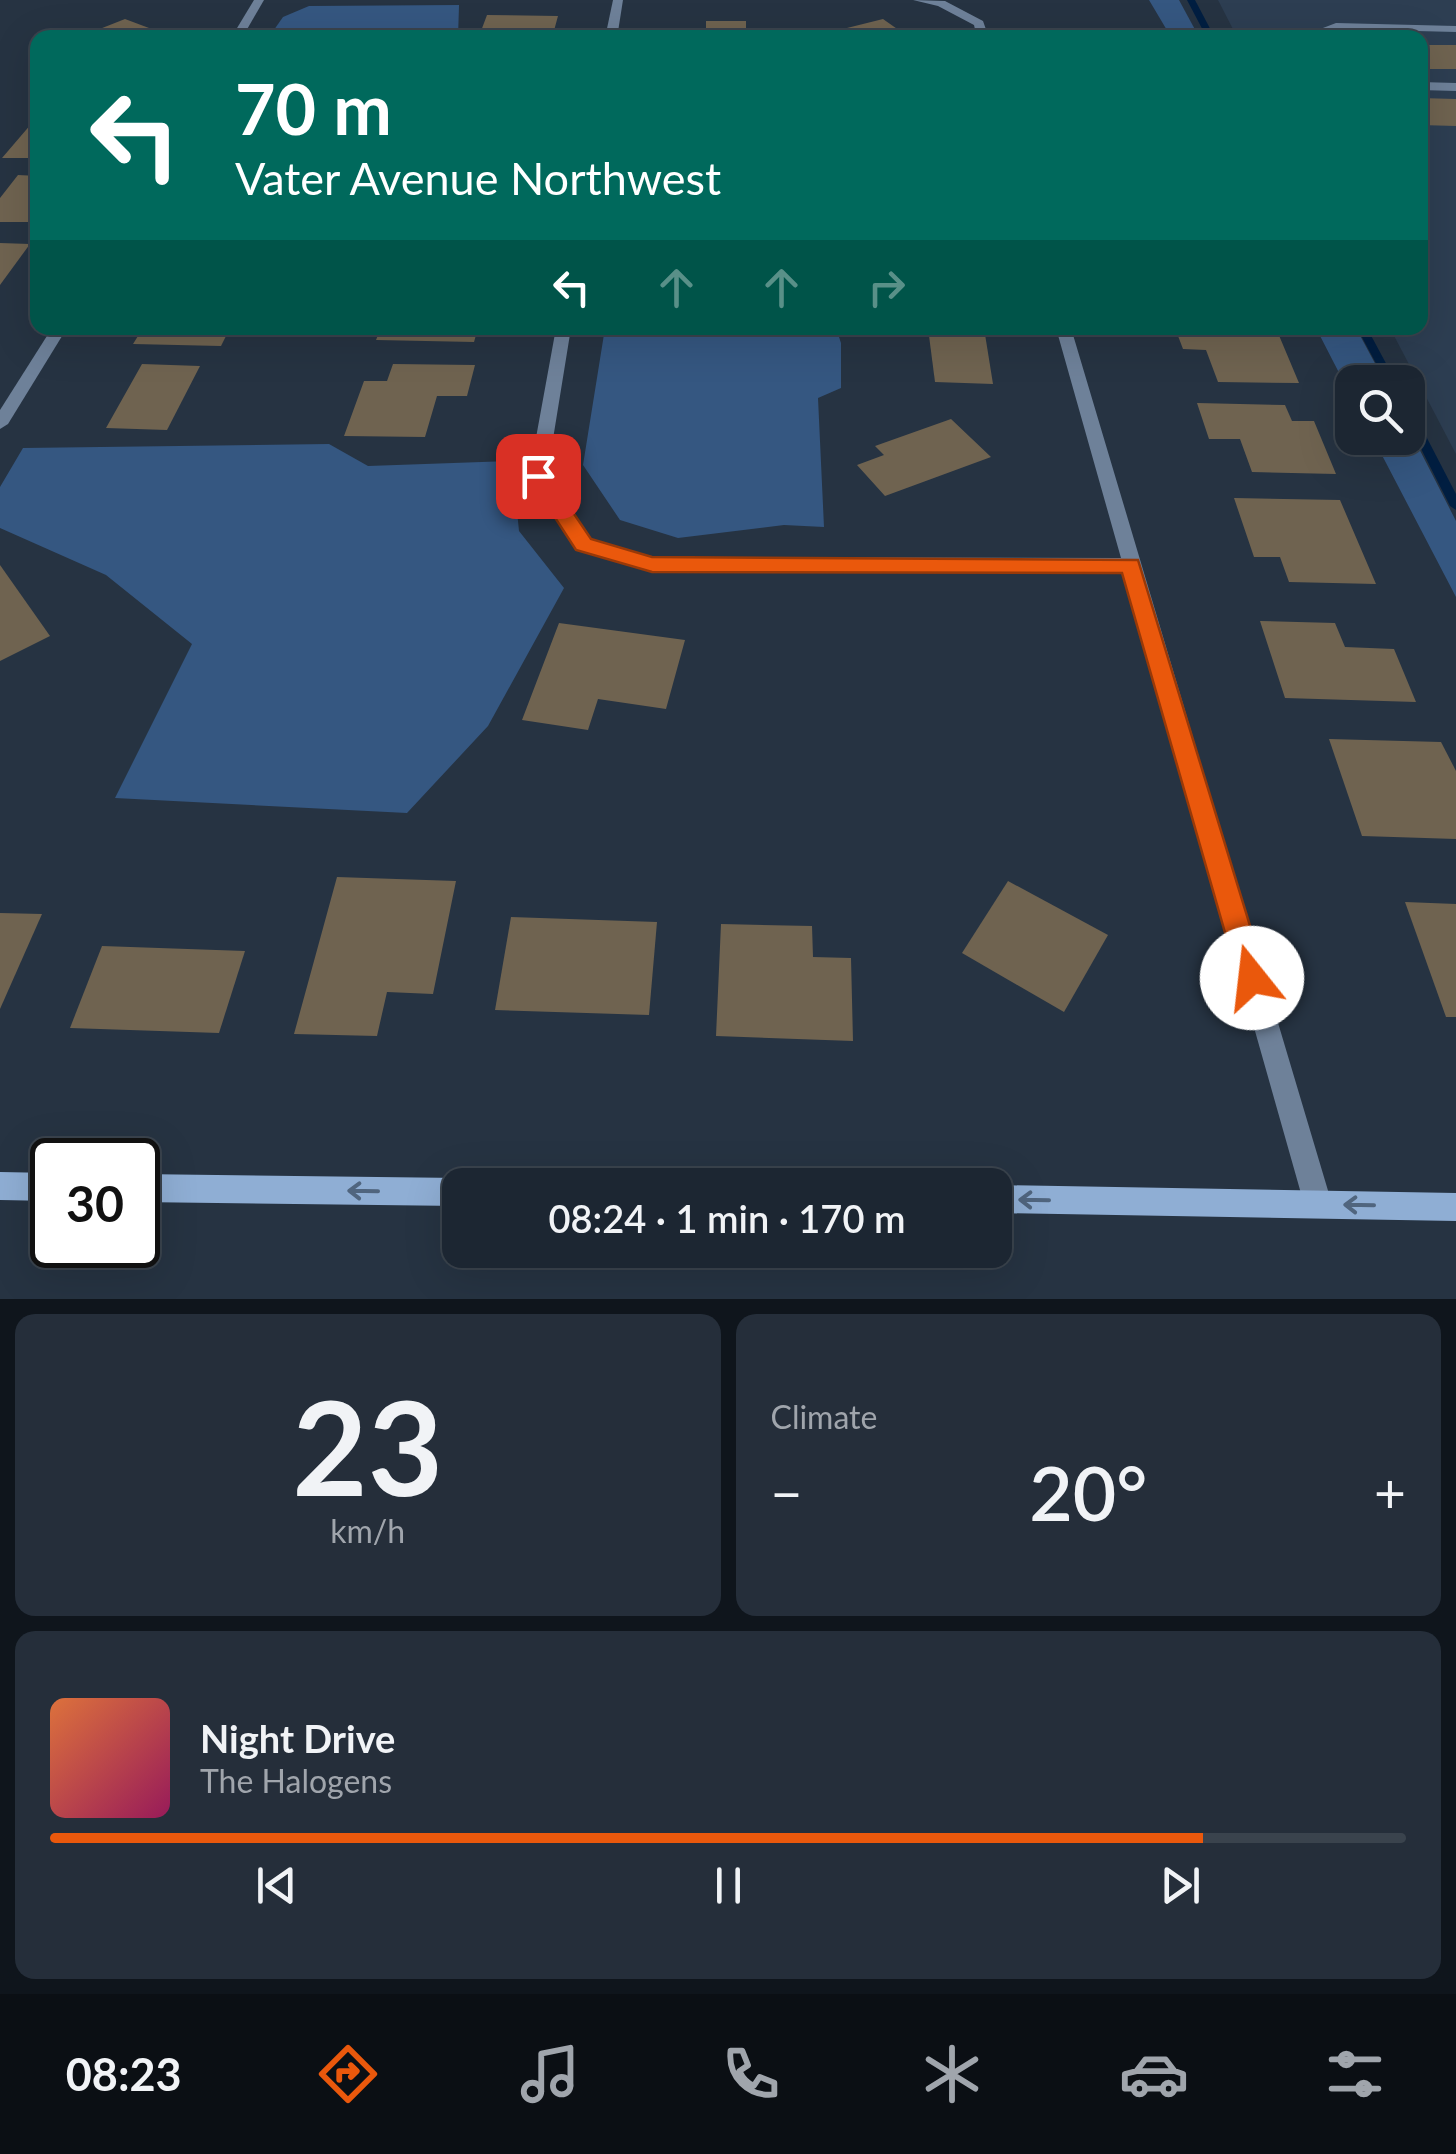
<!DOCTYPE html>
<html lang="en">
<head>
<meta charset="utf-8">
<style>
	body { margin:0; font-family:Lato,sans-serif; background:#252e3a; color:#f1f3f6; height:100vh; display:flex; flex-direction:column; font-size:38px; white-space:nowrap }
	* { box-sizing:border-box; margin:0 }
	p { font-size:32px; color:#a0a5ac }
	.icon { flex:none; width:55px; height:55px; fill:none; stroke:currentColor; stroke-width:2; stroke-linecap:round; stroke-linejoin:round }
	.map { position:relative; height:1299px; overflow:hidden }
	.details { display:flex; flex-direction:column; gap:15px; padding:15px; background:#0f151c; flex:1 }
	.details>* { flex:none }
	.guide { position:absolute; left:30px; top:30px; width:1398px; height:305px; border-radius:20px; box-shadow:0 10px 40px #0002,0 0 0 2px #3a434d; background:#00695c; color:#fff; overflow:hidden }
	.fabs { position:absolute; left:1335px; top:365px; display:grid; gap:20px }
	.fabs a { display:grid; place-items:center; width:90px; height:90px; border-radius:20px; background:#1c2632; box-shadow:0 10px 40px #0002,0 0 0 2px #3a434d; font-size:50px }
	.speed { position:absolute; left:30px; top:1138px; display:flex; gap:20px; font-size:50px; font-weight:700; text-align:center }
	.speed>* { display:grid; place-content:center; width:130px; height:130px; border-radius:50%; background:#1c2632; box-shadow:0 10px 40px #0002,0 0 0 2px #3a434d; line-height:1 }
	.speed .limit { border:5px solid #111; border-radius:15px; background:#fff; color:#111 }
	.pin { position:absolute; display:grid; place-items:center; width:85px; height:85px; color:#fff; margin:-42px; border-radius:20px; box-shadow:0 5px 15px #0006 }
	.me { position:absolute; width:110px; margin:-55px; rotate:344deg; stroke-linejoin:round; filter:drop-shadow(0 0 8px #0008) }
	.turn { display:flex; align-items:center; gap:35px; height:210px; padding:0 40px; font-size:45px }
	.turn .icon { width:130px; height:130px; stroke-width:2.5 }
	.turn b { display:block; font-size:70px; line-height:85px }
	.lanes { display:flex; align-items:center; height:95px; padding:0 40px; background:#0003; justify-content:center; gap:50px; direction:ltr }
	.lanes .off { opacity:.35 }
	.big { font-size:75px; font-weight:600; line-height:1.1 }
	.details .card { flex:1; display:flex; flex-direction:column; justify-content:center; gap:15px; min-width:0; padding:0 35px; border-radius:20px; background:#252e3a }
	.details .dial { align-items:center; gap:0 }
	.dial b { font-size:130px; line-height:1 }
	.song { display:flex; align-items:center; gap:30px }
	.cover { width:120px; height:120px; border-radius:15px; background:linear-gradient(135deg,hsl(20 70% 55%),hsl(330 70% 35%)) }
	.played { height:10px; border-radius:5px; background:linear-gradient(90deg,#ea580c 85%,#3a434d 85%) }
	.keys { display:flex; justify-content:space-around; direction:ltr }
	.heat { display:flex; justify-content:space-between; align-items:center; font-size:55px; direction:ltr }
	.details .tiles { flex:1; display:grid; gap:15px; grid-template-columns:1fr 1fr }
	.card:last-child { grid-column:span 2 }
	.trip { position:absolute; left:442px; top:1168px; width:570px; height:100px; border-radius:20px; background:#1c2632; box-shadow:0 10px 40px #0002,0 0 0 2px #3a434d; font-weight:600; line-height:100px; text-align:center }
	.tab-bar { display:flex; height:160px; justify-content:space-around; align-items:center; background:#0b0f14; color:#a0a5ac }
	.tab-bar .icon { width:70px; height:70px }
	.tab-bar .selected { color:#ea580c }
	.tab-bar b { font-size:45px; color:#f1f3f6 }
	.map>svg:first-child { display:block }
	.built { fill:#2d3e52 }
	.green { fill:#355781 }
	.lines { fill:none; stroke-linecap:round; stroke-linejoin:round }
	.stream { fill:#001e41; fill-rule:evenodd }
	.building { fill:#6f6350 }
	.lane { fill:#6e8199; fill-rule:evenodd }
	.street { fill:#6e8199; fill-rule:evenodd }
	.secondary { fill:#8faed4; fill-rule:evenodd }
	.oneway { stroke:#50657e }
	.route { fill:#ea580c; stroke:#983908; stroke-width:2.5 }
</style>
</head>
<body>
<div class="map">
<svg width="1456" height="1299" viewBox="0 0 1456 1299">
	<rect width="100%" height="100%" fill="#263342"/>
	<polygon class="built" points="1218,0 1456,0 1456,454 1390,328 1420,328 1420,38 1237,37"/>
	<g class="green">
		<polygon points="1149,0 1179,0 1199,37 1171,37"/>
		<polygon points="459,5 458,37 269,37 283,17 309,6"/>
		<polygon points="605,328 836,328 841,343 841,388 818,398 824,527 784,525 678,538 620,520 583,465"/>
		<polygon points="1316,328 1356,328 1385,382 1352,382 1352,398"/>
		<polygon points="1408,427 1456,521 1456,597 1373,438 1408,438"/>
		<polygon points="329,444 368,466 512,461 519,531 564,588 488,726 407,813 115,798 192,644 106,575 0,528 0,487 23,448"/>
	</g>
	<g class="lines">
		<g class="stream">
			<polygon points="1187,0 1195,0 1215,38 1207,38"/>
			<polygon points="1357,328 1367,328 1396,382 1386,382"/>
			<polygon points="1408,409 1414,413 1456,494 1456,510 1450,506 1408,423"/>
		</g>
	</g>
	<g class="building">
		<polygon points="487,15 558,16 552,38 502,38 505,32 481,31"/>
		<polygon points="125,19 165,34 157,38 87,34"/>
		<polygon points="883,19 910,38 845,38 835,31"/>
		<rect x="706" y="21" width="40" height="17"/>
		<polygon points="1420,45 1456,45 1456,69 1426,69 1420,61"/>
		<polygon points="1420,98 1456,99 1456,126 1420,125"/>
		<polygon points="38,116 38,158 2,158"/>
		<polygon points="18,175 38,176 38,222 0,222 0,198"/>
		<polygon points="0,243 30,244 0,285"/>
		<polygon points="143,328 230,328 221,346 133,344"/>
		<polygon points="381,328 478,328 474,342 376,340"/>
		<polygon points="928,328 984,328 993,384 935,382"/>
		<polygon points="1175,328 1271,328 1278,333 1299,383 1218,382 1206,350 1183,349"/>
		<polygon points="142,364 200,366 167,430 106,428"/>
		<polygon points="393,364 475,365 467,396 437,396 425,437 344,436 364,381 387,381"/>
		<polygon points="1197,403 1285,405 1292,421 1314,421 1336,474 1252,472 1240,439 1209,439"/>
		<polygon points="951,419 991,457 885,496 857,465 884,455 875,446"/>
		<polygon points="1234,498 1340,500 1376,584 1289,582 1280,557 1254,557"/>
		<polygon points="0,565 50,636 0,661"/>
		<polygon points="1260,621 1335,623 1345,647 1394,649 1416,702 1285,698"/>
		<polygon points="559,623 685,640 666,709 598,699 588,730 522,720"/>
		<polygon points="1329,739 1441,742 1456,771 1456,839 1362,836"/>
		<polygon points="337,877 456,881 433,994 387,992 377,1036 294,1034"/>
		<polygon points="1008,881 1108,935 1064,1012 962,953"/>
		<polygon points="1405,902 1456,904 1456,1017 1446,1017"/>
		<polygon points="0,913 42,914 0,1009"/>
		<polygon points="511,917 657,922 649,1015 495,1010"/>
		<polygon points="721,924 812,926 813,957 851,958 853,1041 716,1036"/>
		<polygon points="102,946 245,951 219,1033 70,1028"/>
	</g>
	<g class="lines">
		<g class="lane">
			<polygon points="1336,23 1456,26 1456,32 1337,29 1315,38 1302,36"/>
			<polygon points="1420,82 1456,83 1456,91 1420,90"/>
		</g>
		<g class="street">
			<polygon points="254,0 264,0 242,38 231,38"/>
			<polygon points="613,0 623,0 617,38 605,38"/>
			<polygon points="913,0 945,1 983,21 989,38 977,38 974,25 938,6"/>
			<polygon points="52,328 67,328 8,424 0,429 0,410"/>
			<polygon points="556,328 571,328 547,476 590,539 652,557 1121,558 1056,328 1071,328 1332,1204 1328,1214 1318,1218 1308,1214 1304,1204 1125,572 652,571 576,549 529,476"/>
		</g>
		<g class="secondary">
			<polygon points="0,1172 52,1173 52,1201 0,1200"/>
			<polygon points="138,1174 460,1178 471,1185 460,1185 460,1206 138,1202"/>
			<polygon points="995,1185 1456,1193 1456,1221 995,1213"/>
		</g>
	</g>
	<defs><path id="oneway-shaft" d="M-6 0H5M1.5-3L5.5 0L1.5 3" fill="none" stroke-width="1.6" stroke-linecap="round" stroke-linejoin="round" transform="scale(2.5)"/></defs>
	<g class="oneway">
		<use href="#oneway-shaft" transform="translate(363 1191) rotate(-179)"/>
		<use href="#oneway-shaft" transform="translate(1034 1200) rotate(-179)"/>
		<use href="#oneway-shaft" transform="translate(1359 1205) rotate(-179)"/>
	</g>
	<polygon class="route" points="538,469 545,471 591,539 652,557 1138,560 1266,978 1262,987 1252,990 1242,987 1238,978 1122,573 652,572 576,550 528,476"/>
</svg>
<div class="fabs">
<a><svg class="icon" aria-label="search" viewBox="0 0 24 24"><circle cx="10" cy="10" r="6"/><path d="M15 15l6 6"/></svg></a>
</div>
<div class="speed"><div class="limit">30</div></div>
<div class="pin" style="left:538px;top:476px;background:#d93025"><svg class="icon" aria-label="arrive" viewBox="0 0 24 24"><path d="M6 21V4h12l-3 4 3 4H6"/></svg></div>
<svg class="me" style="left:1252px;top:978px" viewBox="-20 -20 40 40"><circle r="19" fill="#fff"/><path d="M0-13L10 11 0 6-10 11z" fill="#ea580c"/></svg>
<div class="trip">08:24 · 1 min · 170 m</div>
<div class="guide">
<div class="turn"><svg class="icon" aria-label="left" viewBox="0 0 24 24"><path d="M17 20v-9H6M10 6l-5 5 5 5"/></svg><div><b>70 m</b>Vater Avenue Northwest</div></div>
<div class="lanes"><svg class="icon" aria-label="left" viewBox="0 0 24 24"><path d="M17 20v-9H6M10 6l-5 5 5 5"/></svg><svg class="icon off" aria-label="ahead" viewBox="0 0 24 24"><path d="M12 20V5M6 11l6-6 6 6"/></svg><svg class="icon off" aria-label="ahead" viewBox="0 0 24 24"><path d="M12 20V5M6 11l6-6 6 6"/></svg><svg class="icon off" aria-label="right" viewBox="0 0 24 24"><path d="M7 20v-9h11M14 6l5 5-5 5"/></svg></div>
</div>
</div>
<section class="details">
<div class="tiles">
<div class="card dial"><b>23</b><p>km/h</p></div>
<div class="card"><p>Climate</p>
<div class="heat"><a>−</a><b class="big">20°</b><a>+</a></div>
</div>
<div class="card">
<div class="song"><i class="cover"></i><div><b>Night Drive</b><p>The Halogens</p></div></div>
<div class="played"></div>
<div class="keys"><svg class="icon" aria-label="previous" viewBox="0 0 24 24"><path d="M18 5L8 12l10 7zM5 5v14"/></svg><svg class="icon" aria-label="pause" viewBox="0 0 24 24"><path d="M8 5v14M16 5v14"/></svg><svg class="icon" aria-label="next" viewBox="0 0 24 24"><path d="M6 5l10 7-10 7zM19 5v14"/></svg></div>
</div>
</div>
</section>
<nav class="tab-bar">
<b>08:23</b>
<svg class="icon selected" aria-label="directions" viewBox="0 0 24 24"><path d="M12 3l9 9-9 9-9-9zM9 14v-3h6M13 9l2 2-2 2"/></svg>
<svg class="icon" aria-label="music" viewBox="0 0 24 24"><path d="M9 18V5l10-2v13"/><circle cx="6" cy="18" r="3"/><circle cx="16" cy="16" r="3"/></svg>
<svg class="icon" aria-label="phone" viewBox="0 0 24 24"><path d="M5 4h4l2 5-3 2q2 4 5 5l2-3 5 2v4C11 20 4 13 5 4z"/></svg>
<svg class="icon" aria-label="climate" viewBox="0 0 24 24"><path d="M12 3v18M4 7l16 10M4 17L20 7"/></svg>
<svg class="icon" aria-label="car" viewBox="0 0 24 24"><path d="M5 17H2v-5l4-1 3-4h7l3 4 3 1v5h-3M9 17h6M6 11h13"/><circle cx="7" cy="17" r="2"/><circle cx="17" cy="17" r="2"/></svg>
<svg class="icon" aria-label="filters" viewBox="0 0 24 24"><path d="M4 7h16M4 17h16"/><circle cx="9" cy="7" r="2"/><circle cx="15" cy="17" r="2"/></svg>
</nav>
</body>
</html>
